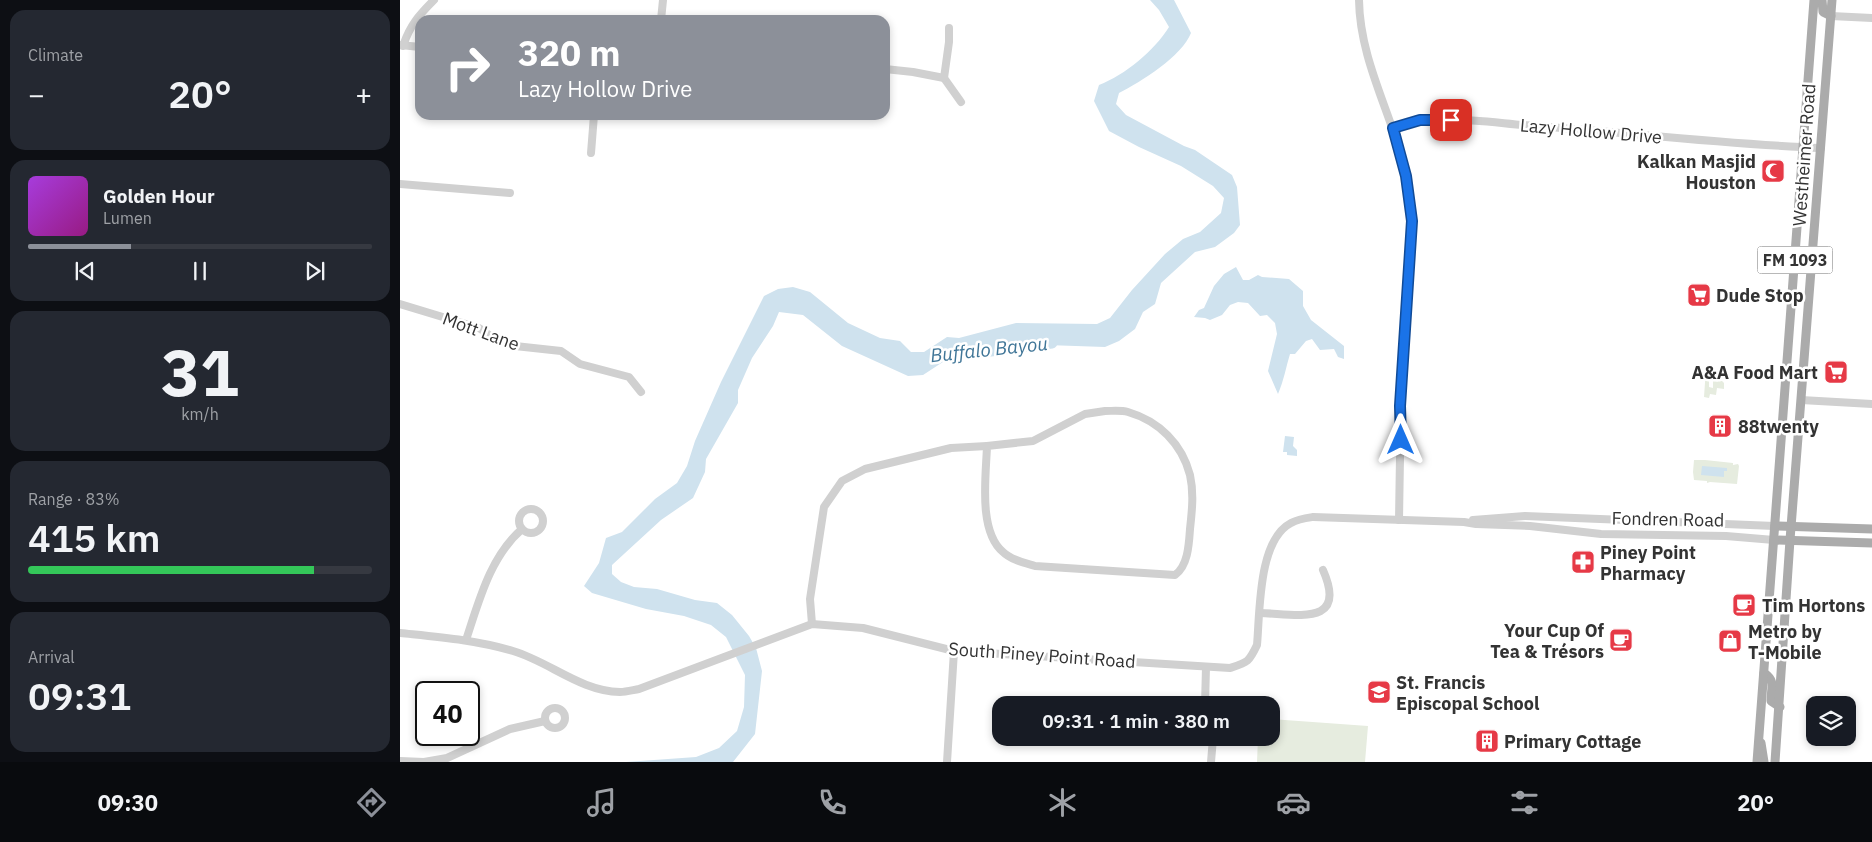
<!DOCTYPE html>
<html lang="en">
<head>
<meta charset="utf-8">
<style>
	body { margin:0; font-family:"IBM Plex Sans",sans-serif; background:#242831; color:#f1f3f6; height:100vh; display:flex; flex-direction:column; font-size:19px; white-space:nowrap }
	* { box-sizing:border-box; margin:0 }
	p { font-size:16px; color:#9ea1a6 }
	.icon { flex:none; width:28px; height:28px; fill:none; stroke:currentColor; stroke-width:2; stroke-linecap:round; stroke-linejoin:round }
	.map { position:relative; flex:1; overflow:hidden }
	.drawer { display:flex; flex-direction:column; gap:10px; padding:10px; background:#0d0f14; width:400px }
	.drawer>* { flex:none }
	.hud { position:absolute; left:15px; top:15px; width:475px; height:105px; border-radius:15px; box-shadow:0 2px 8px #0003; background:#8c9099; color:#fff; overflow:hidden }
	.tools { position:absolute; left:1406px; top:696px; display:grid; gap:10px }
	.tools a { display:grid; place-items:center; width:50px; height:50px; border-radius:10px; background:#171b24; box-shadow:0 2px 8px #0003; font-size:25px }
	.speed { position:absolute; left:15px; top:681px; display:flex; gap:10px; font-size:25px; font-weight:700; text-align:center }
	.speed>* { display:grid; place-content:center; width:65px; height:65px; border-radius:50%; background:#171b24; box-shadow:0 2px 8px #0003; line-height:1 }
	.speed .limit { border:2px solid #111; border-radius:8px; background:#fff; color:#111 }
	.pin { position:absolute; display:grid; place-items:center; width:42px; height:42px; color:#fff; margin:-21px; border-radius:10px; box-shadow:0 2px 8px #0006 }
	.me { position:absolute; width:55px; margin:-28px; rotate:0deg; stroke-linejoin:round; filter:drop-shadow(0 0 4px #0008) }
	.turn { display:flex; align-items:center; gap:18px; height:105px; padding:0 20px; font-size:22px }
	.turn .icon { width:65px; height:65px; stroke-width:2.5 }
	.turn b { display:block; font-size:35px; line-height:42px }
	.big { font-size:38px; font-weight:600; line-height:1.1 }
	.drawer .card { flex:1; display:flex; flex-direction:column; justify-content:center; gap:8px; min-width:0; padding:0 18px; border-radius:15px; background:#242831 }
	.drawer .dial { align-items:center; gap:0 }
	.dial b { font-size:65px; line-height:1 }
	.song { display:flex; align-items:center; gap:15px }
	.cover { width:60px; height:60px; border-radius:8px; background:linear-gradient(135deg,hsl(280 70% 55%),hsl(310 70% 35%)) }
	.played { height:5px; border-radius:2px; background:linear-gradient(90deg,#8c9099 30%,#363941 30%) }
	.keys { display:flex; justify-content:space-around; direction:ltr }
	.heat { display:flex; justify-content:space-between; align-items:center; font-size:28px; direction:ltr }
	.charge { height:8px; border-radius:4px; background:linear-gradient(90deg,#34c759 83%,#363941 0) }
	.trip { position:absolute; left:592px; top:696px; width:288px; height:50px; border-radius:15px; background:#171b24; box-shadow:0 2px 8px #0003; font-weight:600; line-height:50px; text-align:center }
	.menu { display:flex; height:80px; justify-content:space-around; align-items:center; background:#090b0e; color:#9ea1a6 }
	.menu .icon { width:35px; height:35px }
	.menu .selected { color:#8c9099 }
	.menu b { font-size:22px; color:#f1f3f6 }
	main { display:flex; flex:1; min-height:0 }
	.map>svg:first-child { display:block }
	.green { fill:#e6ecdf }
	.water { fill:#cfe2ee }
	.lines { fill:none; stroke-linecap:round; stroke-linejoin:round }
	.river { stroke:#cfe2ee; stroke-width:11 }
	.minor { stroke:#d0d0d0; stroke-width:8 }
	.major { stroke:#ababab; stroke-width:9 }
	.route-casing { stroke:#114b97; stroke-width:12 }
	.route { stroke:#1a73e8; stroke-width:9 }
	.labels { text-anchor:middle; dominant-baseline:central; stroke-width:5; stroke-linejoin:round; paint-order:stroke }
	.shield { fill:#fff; stroke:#707070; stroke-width:1 }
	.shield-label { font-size:16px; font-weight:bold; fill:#333 }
	.street-label { font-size:18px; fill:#333; stroke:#fff }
	.poi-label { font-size:18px; font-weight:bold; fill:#333; stroke:#fff; text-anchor:start }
	.water-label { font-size:19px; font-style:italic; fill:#3f7597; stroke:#fff }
</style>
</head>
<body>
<main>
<section class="drawer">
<div class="card"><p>Climate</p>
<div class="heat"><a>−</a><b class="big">20°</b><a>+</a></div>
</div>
<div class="card">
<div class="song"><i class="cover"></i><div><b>Golden Hour</b><p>Lumen</p></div></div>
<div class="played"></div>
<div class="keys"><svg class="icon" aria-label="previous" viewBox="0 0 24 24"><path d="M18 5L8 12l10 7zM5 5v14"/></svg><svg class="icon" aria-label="pause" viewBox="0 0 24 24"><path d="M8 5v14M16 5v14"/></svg><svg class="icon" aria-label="next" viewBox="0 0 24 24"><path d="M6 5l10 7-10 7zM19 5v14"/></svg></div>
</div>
<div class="card dial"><b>31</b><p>km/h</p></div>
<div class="card"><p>Range · 83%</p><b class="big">415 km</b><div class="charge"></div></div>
<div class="card"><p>Arrival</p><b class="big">09:31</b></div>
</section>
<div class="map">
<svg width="1472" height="762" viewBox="0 0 1472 762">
	<rect width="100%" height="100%" fill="#fff"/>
	<g class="green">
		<polygon points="1306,368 1313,368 1312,378 1309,379 1309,387 1313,388 1313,381 1322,381 1324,383 1324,389 1317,388 1316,395 1310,394 1309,398 1304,397"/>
		<polygon points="1294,460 1305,460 1333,463 1333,465 1338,464 1339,466 1337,484 1310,482 1307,483 1307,481 1294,480 1293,472"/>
		<polygon points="871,719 968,726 965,762 857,762 858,738 871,738"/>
	</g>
	<g class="water">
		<path d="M750,0H774L791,33C782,56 741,82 719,93L716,104L726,115L784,146L795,150L832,175L837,187L840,225L834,233L815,247L795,252L761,283L755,304L743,312L735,329L719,341L705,347L617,344L546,360L523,375L508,376L442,346L403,315L379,312L373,326L352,358L338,390V403L306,459L305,472L293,498L261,520L212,565V574L221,582L234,587L257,589L295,600L317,603L332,615L349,636L356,648L362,671L355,734L333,762H226L296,757L319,748L337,731L344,707L345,675L326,637L311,625L284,616L246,609L192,593L184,586L199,563L206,538L222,532L255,499L277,483L287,466L295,441L321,382L364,296L378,289L393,287L410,292L448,323L480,338L500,341L511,352H524L547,337L559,338L616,323L697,324L710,318L732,290L765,254L783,239L800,232L821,213L824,198L813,186L781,166L739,147L709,131L694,101L699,85C725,75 754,51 769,27L759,10Z"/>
		<path d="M836,267L843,280H849L858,275L862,277L889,279L903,291V306L911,320L944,346V359L938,357L934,349L920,350L912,339L906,341L895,354H890C886,367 884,380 878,394L868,371L877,334L875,323L867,315L860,316L848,303L838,302L830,305L822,315L810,320L805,318L794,317L799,310L804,308L814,286L824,274Z"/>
		<polygon points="885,436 894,437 893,446 897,450 897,456 887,455 887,452 883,452"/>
		<polygon points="1302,466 1327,468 1327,471 1324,471 1324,477 1301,475"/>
	</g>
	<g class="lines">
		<polyline class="river" points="568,354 652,343"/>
		<g class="minor">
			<path d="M959,0C960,70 1002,129 1010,198C1012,212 1011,225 1011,239C1009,277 1006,315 1004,353C1000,409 1000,465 999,520"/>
			<polyline points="1431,16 1472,18"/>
			<polyline points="261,20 263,0"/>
			<polyline points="0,45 20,47"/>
			<path d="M3,46C10,25 19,15 34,0"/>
			<polyline points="485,69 513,72 544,78 561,102"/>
			<polyline points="544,78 549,42 549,28"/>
			<path d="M993,128C1039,112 1089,123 1136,126C1231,133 1325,144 1421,148"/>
			<polyline points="191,153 194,115"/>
			<polyline points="0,184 110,193"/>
			<polyline points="0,304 79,328 98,341 115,346 161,351 180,364 229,377 241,392"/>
			<polyline points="1401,400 1472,404"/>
			<path d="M705,411C713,411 721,410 728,412C759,421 782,444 790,475C794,493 792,511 790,529C789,544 788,566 775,575L635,566C625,563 611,560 603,552C578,531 586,476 587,446L633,441L685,414Z"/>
			<circle cx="131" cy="521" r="12"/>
			<polyline points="1073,520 1125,516 1375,526"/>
			<path d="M860,613C897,614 948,627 923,570"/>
			<polyline points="412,624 410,599 424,507 442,481 465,469 551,448 587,446"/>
			<path d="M0,633C38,637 76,640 113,651C150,662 180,691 220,692C226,692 233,690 239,689L412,624L463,628L554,651L830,668C848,662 849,662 857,645C860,612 858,540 891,523C898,519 906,518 913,517L1064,522L1076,524L1130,526L1201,534L1326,536L1374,540"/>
			<path d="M66,640C79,601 90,557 122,529"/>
			<polyline points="805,705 806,667"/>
			<circle cx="155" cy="718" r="10"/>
			<polyline points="0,761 24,762 47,758 110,729 145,721"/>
			<polyline points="547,762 554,651"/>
			<polyline points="811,762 813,738"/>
		</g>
		<g class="major">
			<polyline points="1422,0 1423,12 1431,16"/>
			<polyline points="1375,526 1472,529"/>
			<polyline points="1374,540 1472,543"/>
			<path d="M1364,673C1376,681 1371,688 1371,701L1380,707"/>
			<polyline points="1361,743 1364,762"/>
			<polyline points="1357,762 1414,0"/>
			<polyline points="1375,762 1390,540 1432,0"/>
		</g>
	</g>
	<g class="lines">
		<g class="route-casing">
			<polyline id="route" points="1001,440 1000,406 1012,221 1006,176 993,128 1020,120 1051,120"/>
		</g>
		<use href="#route" class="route"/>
	</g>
	<defs>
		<g id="mosque-square" transform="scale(1.25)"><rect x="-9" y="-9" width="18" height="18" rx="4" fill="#e63946" stroke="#fff"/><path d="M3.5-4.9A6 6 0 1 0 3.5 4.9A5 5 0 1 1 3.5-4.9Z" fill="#fff"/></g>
		<g id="supermarket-square" transform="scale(1.25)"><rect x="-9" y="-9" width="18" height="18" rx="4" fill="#e63946" stroke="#fff"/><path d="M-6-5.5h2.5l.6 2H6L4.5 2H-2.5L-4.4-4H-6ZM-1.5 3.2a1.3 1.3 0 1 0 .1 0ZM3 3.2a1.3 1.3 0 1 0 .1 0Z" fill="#fff"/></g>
		<g id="building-square" transform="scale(1.25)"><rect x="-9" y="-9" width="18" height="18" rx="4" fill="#e63946" stroke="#fff"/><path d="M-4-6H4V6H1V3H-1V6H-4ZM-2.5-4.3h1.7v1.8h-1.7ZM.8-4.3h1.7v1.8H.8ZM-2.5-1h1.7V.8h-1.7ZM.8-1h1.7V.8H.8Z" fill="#fff"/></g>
		<g id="pharmacy-square" transform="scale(1.25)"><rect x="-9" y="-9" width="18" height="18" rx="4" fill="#e63946" stroke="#fff"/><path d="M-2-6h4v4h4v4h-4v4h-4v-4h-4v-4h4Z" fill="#fff"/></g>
		<g id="cafe-square" transform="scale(1.25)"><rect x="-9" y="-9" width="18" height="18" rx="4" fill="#e63946" stroke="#fff"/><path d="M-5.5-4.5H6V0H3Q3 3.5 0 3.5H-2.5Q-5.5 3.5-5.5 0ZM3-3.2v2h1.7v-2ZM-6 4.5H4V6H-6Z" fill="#fff"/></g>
		<g id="shop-square" transform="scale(1.25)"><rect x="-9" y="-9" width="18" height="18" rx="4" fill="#e63946" stroke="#fff"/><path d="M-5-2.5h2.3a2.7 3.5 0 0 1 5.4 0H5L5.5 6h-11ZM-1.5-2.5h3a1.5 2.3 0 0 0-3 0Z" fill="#fff"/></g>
		<g id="school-square" transform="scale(1.25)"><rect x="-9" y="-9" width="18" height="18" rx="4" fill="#e63946" stroke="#fff"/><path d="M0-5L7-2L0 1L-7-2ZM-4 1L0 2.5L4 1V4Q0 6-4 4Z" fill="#fff"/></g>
	</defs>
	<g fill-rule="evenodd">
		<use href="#mosque-square" x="1373" y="171"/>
		<use href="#supermarket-square" x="1299" y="295"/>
		<use href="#supermarket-square" x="1436" y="372"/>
		<use href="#building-square" x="1320" y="426"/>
		<use href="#pharmacy-square" x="1183" y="562"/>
		<use href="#cafe-square" x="1344" y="605"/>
		<use href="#cafe-square" x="1221" y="640"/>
		<use href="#shop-square" x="1330" y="641"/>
		<use href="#school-square" x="979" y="692"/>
		<use href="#building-square" x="1087" y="741"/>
	</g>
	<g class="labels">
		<rect class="shield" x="1357.5" y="246.5" width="75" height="27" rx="4"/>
		<g class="shield-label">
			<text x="1395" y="260">FM 1093</text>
		</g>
		<g class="street-label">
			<text transform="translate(1191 131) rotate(5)">Lazy Hollow Drive</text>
			<text transform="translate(1404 155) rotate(-86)">Westheimer Road</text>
			<text transform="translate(81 331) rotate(20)">Mott Lane</text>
			<text transform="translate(1268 519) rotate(1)">Fondren Road</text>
			<text transform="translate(642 655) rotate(4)">South Piney Point Road</text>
		</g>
		<g class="poi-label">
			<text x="1356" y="161" text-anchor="end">Kalkan Masjid<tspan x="1356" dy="21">Houston</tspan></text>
			<text x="1316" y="295">Dude Stop</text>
			<text x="1418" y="372" text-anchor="end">A&amp;A Food Mart</text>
			<text x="1338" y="426">88twenty</text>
			<text x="1200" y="552">Piney Point<tspan x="1200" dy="21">Pharmacy</tspan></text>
			<text x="1362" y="605">Tim Hortons</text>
			<text x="1204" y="630" text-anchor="end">Your Cup Of<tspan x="1204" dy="21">Tea &amp; Trésors</tspan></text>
			<text x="1348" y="631">Metro by<tspan x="1348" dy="21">T-Mobile</tspan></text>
			<text x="996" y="682">St. Francis<tspan x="996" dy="21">Episcopal School</tspan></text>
			<text x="1104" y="741">Primary Cottage</text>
		</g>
		<g class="water-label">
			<text transform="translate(589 349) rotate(-6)">Buffalo Bayou</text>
		</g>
	</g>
</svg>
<div class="tools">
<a><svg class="icon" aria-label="layers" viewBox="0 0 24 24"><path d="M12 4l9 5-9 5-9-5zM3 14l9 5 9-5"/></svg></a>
</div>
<div class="speed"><div class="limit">40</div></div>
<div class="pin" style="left:1051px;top:120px;background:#d93025"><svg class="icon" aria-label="arrive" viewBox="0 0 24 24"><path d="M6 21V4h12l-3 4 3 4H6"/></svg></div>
<svg class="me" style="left:1001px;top:440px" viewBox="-20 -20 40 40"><path d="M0-17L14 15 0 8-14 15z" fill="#1a73e8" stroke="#fff" stroke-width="4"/></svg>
<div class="trip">09:31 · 1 min · 380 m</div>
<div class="hud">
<div class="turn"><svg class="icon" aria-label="right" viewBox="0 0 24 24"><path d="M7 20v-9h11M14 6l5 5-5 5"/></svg><div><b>320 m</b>Lazy Hollow Drive</div></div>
</div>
</div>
</main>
<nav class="menu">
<b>09:30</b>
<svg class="icon selected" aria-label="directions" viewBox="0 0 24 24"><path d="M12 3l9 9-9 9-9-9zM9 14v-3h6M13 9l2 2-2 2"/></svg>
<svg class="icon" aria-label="music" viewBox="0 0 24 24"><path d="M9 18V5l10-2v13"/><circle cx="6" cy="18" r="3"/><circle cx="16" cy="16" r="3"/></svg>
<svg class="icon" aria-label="phone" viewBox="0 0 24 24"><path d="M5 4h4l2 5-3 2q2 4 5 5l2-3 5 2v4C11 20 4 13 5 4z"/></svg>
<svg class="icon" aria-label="climate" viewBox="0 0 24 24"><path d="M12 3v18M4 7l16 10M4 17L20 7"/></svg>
<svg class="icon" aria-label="car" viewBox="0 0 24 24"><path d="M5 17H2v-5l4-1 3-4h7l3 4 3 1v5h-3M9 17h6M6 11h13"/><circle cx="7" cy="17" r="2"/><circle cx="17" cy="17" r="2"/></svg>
<svg class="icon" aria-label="filters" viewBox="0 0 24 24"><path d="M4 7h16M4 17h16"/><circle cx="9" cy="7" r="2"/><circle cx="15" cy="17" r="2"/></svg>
<b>20°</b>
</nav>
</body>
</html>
